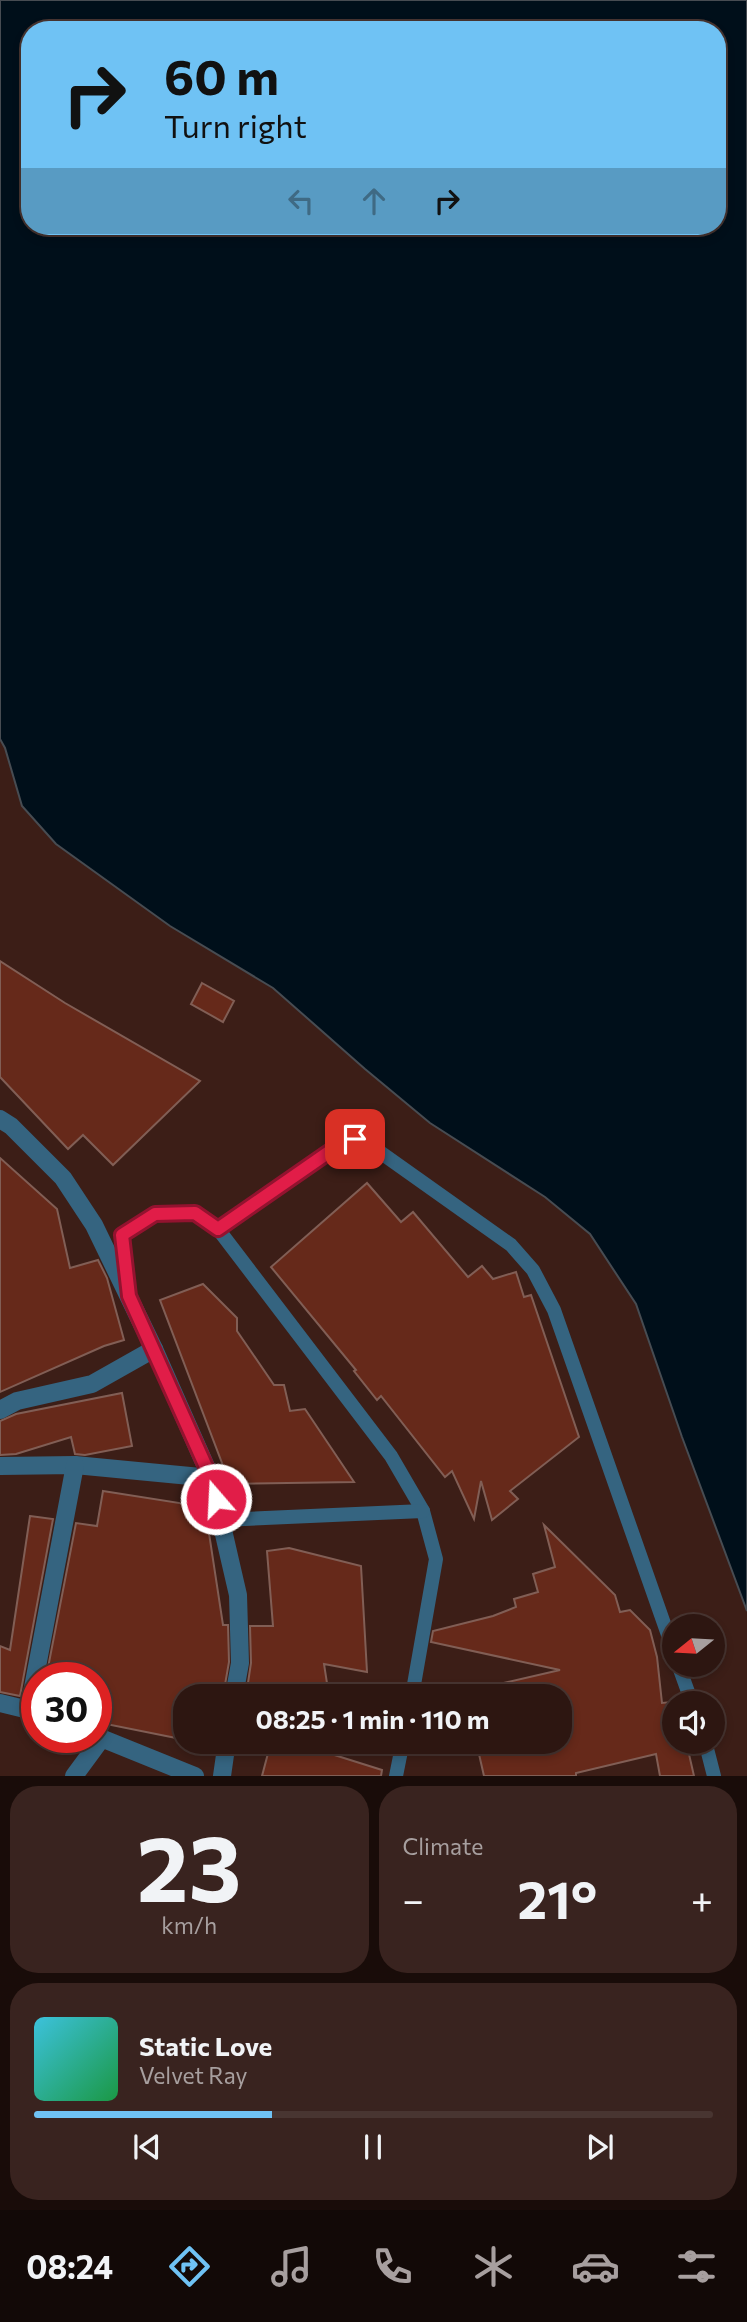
<!DOCTYPE html>
<html lang="en">
<head>
<meta charset="utf-8">
<style>
	body { margin:0; font-family:Commissioner,sans-serif; background:#39231f; color:#f1f3f6; height:100vh; display:flex; flex-direction:column; font-size:26px; white-space:nowrap }
	* { box-sizing:border-box; margin:0 }
	p { font-size:23px; color:#a79f9f }
	.icon { flex:none; width:38px; height:38px; fill:none; stroke:currentColor; stroke-width:2; stroke-linecap:round; stroke-linejoin:round }
	.map { position:relative; height:1776px; overflow:hidden }
	.side { display:flex; flex-direction:column; gap:10px; padding:10px; background:#190c09; flex:1 }
	.side>* { flex:none }
	.top-card { position:absolute; left:21px; top:21px; width:705px; height:214px; border-radius:28px; box-shadow:0 4px 10px #0003,0 0 0 2px #483531; background:#6fc2f4; color:#111; overflow:hidden }
	.needle { width:46px; rotate:252deg }
	.controls { position:absolute; left:662px; top:1614px; display:grid; gap:14px }
	.controls a { display:grid; place-items:center; width:63px; height:63px; border-radius:50%; background:#2d1611; box-shadow:0 4px 10px #0003,0 0 0 2px #483531; font-size:35px }
	.speed { position:absolute; left:21px; top:1662px; display:flex; gap:14px; font-size:35px; font-weight:700; text-align:center }
	.speed>* { display:grid; place-content:center; width:91px; height:91px; border-radius:50%; background:#2d1611; box-shadow:0 4px 10px #0003,0 0 0 2px #483531; line-height:1 }
	.speed .limit { border:10px solid #d22; background:#fff; color:#111 }
	.pin { position:absolute; display:grid; place-items:center; width:60px; height:60px; color:#fff; margin:-30px; border-radius:14px; box-shadow:0 4px 10px #0006 }
	.me { position:absolute; width:77px; margin:-38px; rotate:341deg; stroke-linejoin:round; filter:drop-shadow(0 0 5px #0008) }
	.turn { display:flex; align-items:center; gap:24px; height:147px; padding:0 28px; font-size:32px }
	.turn .icon { width:91px; height:91px; stroke-width:2.5 }
	.turn b { display:block; font-size:49px; line-height:60px }
	.lanes { display:flex; align-items:center; height:66px; padding:0 28px; background:#0003; justify-content:center; gap:35px; direction:ltr }
	.lanes .off { opacity:.35 }
	.big { font-size:52px; font-weight:700; line-height:1.1 }
	.side .card { flex:1; display:flex; flex-direction:column; justify-content:center; gap:10px; min-width:0; padding:0 24px; border-radius:28px; background:#39231f }
	.side .dial { align-items:center; gap:0 }
	.dial b { font-size:91px; line-height:1 }
	.song { display:flex; align-items:center; gap:21px }
	.cover { width:84px; height:84px; border-radius:10px; background:linear-gradient(135deg,hsl(190 70% 55%),hsl(140 70% 35%)) }
	.played { height:7px; border-radius:4px; background:linear-gradient(90deg,#6fc2f4 35%,#483531 35%) }
	.keys { display:flex; justify-content:space-around; direction:ltr }
	.heat { display:flex; justify-content:space-between; align-items:center; font-size:38px; direction:ltr }
	.side .tiles { flex:1; display:grid; gap:10px; grid-template-columns:1fr 1fr }
	.card:last-child { grid-column:span 2 }
	.trip { position:absolute; left:173px; top:1684px; width:399px; height:70px; border-radius:28px; background:#2d1611; box-shadow:0 4px 10px #0003,0 0 0 2px #483531; font-weight:700; line-height:70px; text-align:center }
	.menu { display:flex; height:112px; justify-content:space-around; align-items:center; background:#120907; color:#a79f9f }
	.menu .icon { width:49px; height:49px }
	.menu .active { color:#6fc2f4 }
	.menu b { font-size:32px; color:#f1f3f6 }
	.map>svg:first-child { display:block }
	.water { fill:#000f1a; stroke:#474c52; stroke-width:2; fill-rule:evenodd }
	.building { fill:#66291a; stroke:#815e55; stroke-width:2 }
	.lines { fill:none; stroke-linecap:round; stroke-linejoin:round }
	.service { stroke:#356480; stroke-width:14 }
	.minor { stroke:#356480; stroke-width:18 }
	.route-casing { stroke:#92132f; stroke-width:18 }
	.route { stroke:#e11d48; stroke-width:12 }
</style>
</head>
<body>
<div class="map">
<svg width="747" height="1776" viewBox="0 0 747 1776">
	<rect width="100%" height="100%" fill="#3c1e17"/>
	<path class="water" d="M0,0H747V1611L682,1437L636,1304L590,1234L545,1197L430,1123L365,1069L273,988L170,926L56,844L22,806L5,748L0,739ZM30,30H718V226H30Z"/>
	<g class="building">
		<polygon points="0,961 65,1003 200,1081 113,1165 83,1135 68,1149 0,1077"/>
		<polygon points="202,983 234,1001 223,1022 191,1004"/>
		<polygon points="0,1158 57,1209 70,1268 98,1260 107,1278 124,1340 104,1346 0,1392"/>
		<polygon points="367,1183 401,1222 413,1212 468,1277 482,1266 493,1279 516,1272 524,1297 531,1295 579,1437 510,1491 518,1499 492,1520 481,1481 474,1519 452,1471 445,1477 381,1396 377,1400 354,1371 356,1370 271,1267"/>
		<polygon points="203,1284 237,1318 237,1331 274,1385 284,1385 290,1411 305,1409 354,1482 230,1484 160,1300"/>
		<polygon points="122,1393 132,1446 85,1455 75,1454 71,1437 16,1454 0,1455 0,1421 16,1414"/>
		<polygon points="103,1491 205,1507 223,1625 228,1625 229,1662 223,1696 186,1696 186,1740 96,1722 96,1678 46,1678 76,1523 97,1526"/>
		<polygon points="30,1516 53,1519 20,1696 0,1692 0,1646 10,1650"/>
		<polygon points="544,1525 615,1595 620,1612 630,1610 650,1630 657,1657 662,1703 672,1702 674,1741 686,1741 694,1776 660,1776 656,1754 576,1773 576,1776 484,1776 476,1741 560,1741 560,1696 465,1696 464,1692 560,1670 431,1642 433,1631 493,1616 516,1607 514,1599 538,1592 533,1574 555,1567"/>
		<polygon points="289,1548 361,1566 367,1672 324,1664 329,1696 246,1696 251,1663 250,1626 273,1626 267,1551"/>
		<polygon points="263,1741 329,1741 328,1753 382,1770 381,1776 262,1776 271,1742"/>
	</g>
	<g class="lines">
		<g class="service">
			<polyline points="218,1229 342,1143 355,1139 363,1140 511,1245 533,1270 554,1310 674,1652"/>
			<polyline points="128,1288 122,1235 155,1214 195,1213 218,1229 391,1456 423,1511 436,1559 412,1696"/>
			<polyline points="222,1520 423,1511"/>
			<polyline points="678,1664 692,1703"/>
			<polyline points="705,1741 714,1776"/>
			<polyline points="396,1776 403,1741"/>
		</g>
		<g class="minor">
			<polyline points="0,1119 11,1126 63,1178 94,1225 154,1349 211,1478 238,1595 240,1663 234,1696"/>
			<polyline points="0,1410 17,1401 92,1384 154,1349"/>
			<polyline points="0,1466 75,1465 211,1478"/>
			<polyline points="0,1703 37,1712"/>
			<polyline points="29,1709 75,1465"/>
			<polyline points="96,1736 195,1776"/>
			<polyline points="74,1776 102,1738"/>
			<polyline points="222,1776 227,1741"/>
		</g>
	</g>
	<g class="lines">
		<g class="route-casing">
			<polyline id="route" points="216,1499 211,1478 129,1296 122,1235 155,1214 195,1213 218,1229 342,1143 355,1139"/>
		</g>
		<use href="#route" class="route"/>
	</g>
</svg>
<div class="controls">
<a><svg class="needle" viewBox="-14 -14 28 28"><path d="M0-13l5 13h-10z" fill="#e53935"/><path d="M0 13l5-13h-10z" fill="#a79f9f"/></svg></a>
<a><svg class="icon" aria-label="sound" viewBox="0 0 24 24"><path d="M4 9h4l5-4v14l-5-4H4zM17 9q2 3 0 6"/></svg></a>
</div>
<div class="speed"><div class="limit">30</div></div>
<div class="pin" style="left:355px;top:1139px;background:#d93025"><svg class="icon" aria-label="arrive" viewBox="0 0 24 24"><path d="M6 21V4h12l-3 4 3 4H6"/></svg></div>
<svg class="me" style="left:216px;top:1499px" viewBox="-20 -20 40 40"><circle r="17" fill="#e11d48" stroke="#fff" stroke-width="3"/><path d="M0-11L8 9 0 5-8 9z" fill="#fff"/></svg>
<div class="trip">08:25 · 1 min · 110 m</div>
<div class="top-card">
<div class="turn"><svg class="icon" aria-label="right" viewBox="0 0 24 24"><path d="M7 20v-9h11M14 6l5 5-5 5"/></svg><div><b>60 m</b>Turn right</div></div>
<div class="lanes"><svg class="icon off" aria-label="left" viewBox="0 0 24 24"><path d="M17 20v-9H6M10 6l-5 5 5 5"/></svg><svg class="icon off" aria-label="ahead" viewBox="0 0 24 24"><path d="M12 20V5M6 11l6-6 6 6"/></svg><svg class="icon" aria-label="right" viewBox="0 0 24 24"><path d="M7 20v-9h11M14 6l5 5-5 5"/></svg></div>
</div>
</div>
<section class="side">
<div class="tiles">
<div class="card dial"><b>23</b><p>km/h</p></div>
<div class="card"><p>Climate</p>
<div class="heat"><a>−</a><b class="big">21°</b><a>+</a></div>
</div>
<div class="card">
<div class="song"><i class="cover"></i><div><b>Static Love</b><p>Velvet Ray</p></div></div>
<div class="played"></div>
<div class="keys"><svg class="icon" aria-label="previous" viewBox="0 0 24 24"><path d="M18 5L8 12l10 7zM5 5v14"/></svg><svg class="icon" aria-label="pause" viewBox="0 0 24 24"><path d="M8 5v14M16 5v14"/></svg><svg class="icon" aria-label="next" viewBox="0 0 24 24"><path d="M6 5l10 7-10 7zM19 5v14"/></svg></div>
</div>
</div>
</section>
<nav class="menu">
<b>08:24</b>
<svg class="icon active" aria-label="directions" viewBox="0 0 24 24"><path d="M12 3l9 9-9 9-9-9zM9 14v-3h6M13 9l2 2-2 2"/></svg>
<svg class="icon" aria-label="music" viewBox="0 0 24 24"><path d="M9 18V5l10-2v13"/><circle cx="6" cy="18" r="3"/><circle cx="16" cy="16" r="3"/></svg>
<svg class="icon" aria-label="phone" viewBox="0 0 24 24"><path d="M5 4h4l2 5-3 2q2 4 5 5l2-3 5 2v4C11 20 4 13 5 4z"/></svg>
<svg class="icon" aria-label="climate" viewBox="0 0 24 24"><path d="M12 3v18M4 7l16 10M4 17L20 7"/></svg>
<svg class="icon" aria-label="car" viewBox="0 0 24 24"><path d="M5 17H2v-5l4-1 3-4h7l3 4 3 1v5h-3M9 17h6M6 11h13"/><circle cx="7" cy="17" r="2"/><circle cx="17" cy="17" r="2"/></svg>
<svg class="icon" aria-label="filters" viewBox="0 0 24 24"><path d="M4 7h16M4 17h16"/><circle cx="9" cy="7" r="2"/><circle cx="15" cy="17" r="2"/></svg>
</nav>
</body>
</html>
